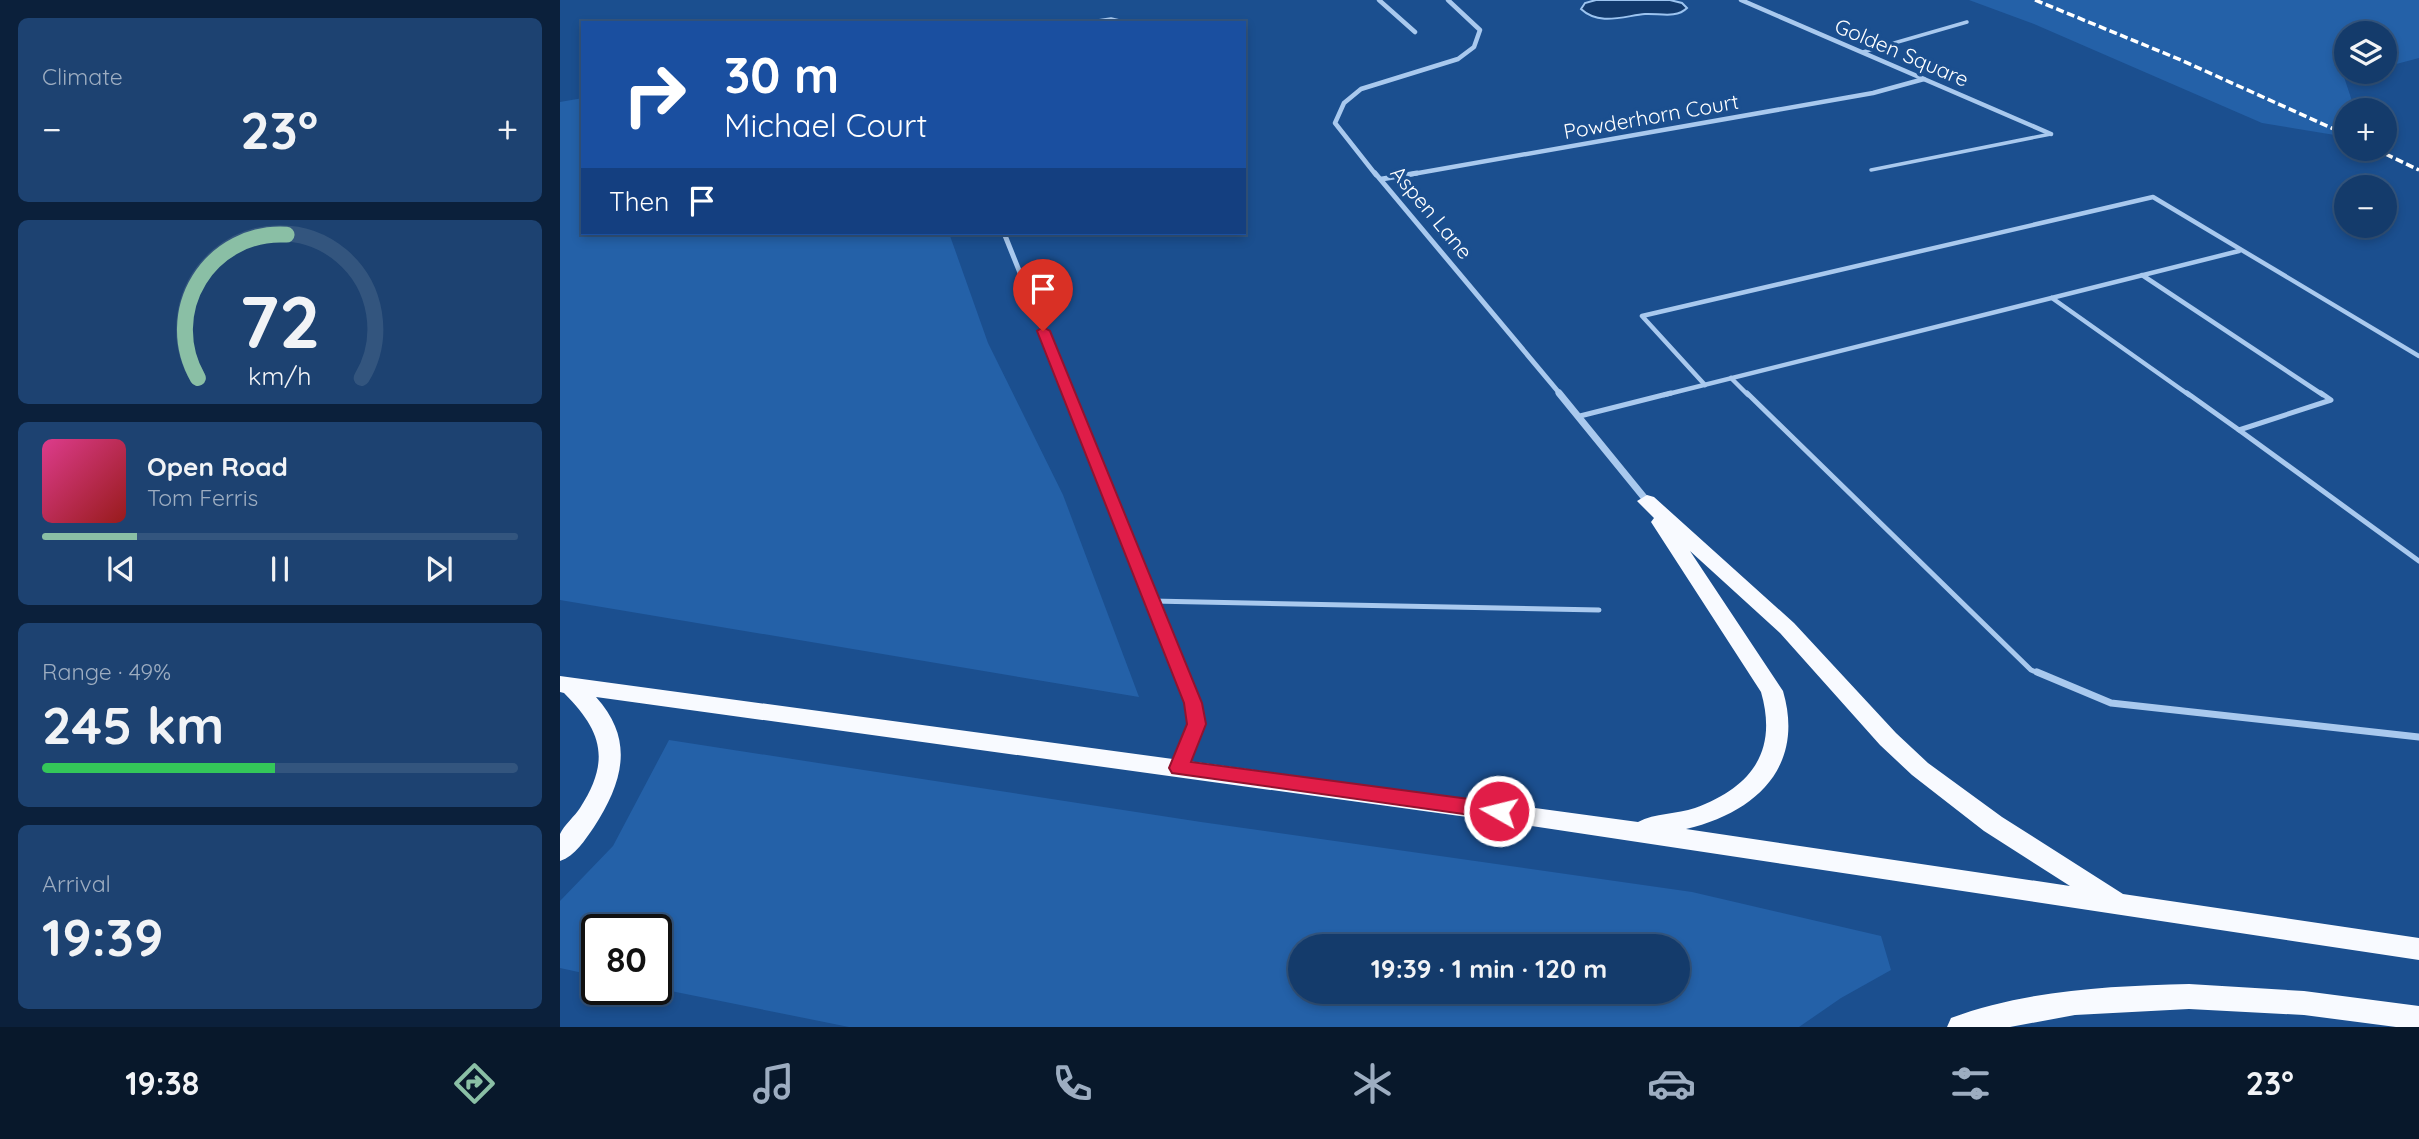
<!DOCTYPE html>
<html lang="en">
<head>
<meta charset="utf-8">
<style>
	body { margin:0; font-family:Quicksand,sans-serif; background:#1d4271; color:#f1f3f6; height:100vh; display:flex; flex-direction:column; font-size:26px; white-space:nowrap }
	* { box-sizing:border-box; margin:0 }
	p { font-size:23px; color:#9dadc1 }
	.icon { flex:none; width:38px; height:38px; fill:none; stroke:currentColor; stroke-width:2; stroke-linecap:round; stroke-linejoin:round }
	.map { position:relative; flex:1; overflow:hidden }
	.side { display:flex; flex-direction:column; gap:18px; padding:18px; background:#0b203b; width:560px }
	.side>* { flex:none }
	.hud { position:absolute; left:21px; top:21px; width:665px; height:214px; border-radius:0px; box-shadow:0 4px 10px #0003,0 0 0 2px #33557e; background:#1a4fa0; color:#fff; overflow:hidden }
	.tools { position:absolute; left:1774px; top:21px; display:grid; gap:14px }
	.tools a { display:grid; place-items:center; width:63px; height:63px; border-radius:50%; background:#143b6b; box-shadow:0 4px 10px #0003,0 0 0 2px #33557e; font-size:35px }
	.speed { position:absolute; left:21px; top:914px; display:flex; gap:14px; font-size:35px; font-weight:700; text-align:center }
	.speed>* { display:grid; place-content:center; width:91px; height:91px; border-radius:50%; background:#143b6b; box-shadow:0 4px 10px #0003,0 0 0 2px #33557e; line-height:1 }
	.speed .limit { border:4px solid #111; border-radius:10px; background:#fff; color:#111 }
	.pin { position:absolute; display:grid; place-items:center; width:60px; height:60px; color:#fff; margin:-72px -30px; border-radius:50% 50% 50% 0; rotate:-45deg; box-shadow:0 0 7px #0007 }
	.pin .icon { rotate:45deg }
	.me { position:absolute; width:77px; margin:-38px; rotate:278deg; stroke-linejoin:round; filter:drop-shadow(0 0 5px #0008) }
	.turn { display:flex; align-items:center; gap:24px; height:147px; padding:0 28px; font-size:32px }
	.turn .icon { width:91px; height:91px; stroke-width:2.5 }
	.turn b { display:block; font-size:49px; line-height:60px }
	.then { display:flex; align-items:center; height:66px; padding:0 28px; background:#0003; gap:14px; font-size:26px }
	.big { font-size:52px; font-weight:700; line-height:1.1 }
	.side .widget { flex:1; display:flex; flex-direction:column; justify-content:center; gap:10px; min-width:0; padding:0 24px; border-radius:10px; background:#1d4271 }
	.side .dial { align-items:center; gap:0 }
	.dial svg { height:182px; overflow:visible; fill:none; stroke:#33557e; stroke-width:7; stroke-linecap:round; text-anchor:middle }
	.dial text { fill:#f1f3f6; stroke:none }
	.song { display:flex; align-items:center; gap:21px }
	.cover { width:84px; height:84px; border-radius:10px; background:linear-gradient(135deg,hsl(330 70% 55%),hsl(0 70% 35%)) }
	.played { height:7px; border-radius:4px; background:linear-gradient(90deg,#8abfa5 20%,#33557e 20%) }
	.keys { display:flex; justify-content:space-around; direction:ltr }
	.heat { display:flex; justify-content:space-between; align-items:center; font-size:38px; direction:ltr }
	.charge { height:10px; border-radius:5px; background:linear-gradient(90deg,#34c759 49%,#33557e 0) }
	.trip { position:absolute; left:728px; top:934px; width:402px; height:70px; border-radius:35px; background:#143b6b; box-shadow:0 4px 10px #0003,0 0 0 2px #33557e; font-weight:700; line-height:70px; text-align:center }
	.dock { display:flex; height:112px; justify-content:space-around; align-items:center; background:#08182b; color:#9dadc1 }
	.dock .icon { width:49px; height:49px }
	.dock .active { color:#8abfa5 }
	.dock b { font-size:32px; color:#f1f3f6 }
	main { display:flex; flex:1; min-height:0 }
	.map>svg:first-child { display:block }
	.green { fill:#2461a8; fill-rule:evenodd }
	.water { fill:#123a6d; stroke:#9cc4f0; stroke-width:2 }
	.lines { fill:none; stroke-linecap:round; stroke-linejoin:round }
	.service-far3 { stroke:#a9c9ee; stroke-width:3.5 }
	.service-far2 { stroke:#a9c9ee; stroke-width:4.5 }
	.service-far1 { stroke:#a9c9ee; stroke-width:5 }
	.service { stroke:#a9c9ee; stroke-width:7 }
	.minor-far3 { stroke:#a9c9ee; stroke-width:4.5 }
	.minor-far2 { stroke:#a9c9ee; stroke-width:5 }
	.minor-far1 { stroke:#a9c9ee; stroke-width:7 }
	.minor { stroke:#a9c9ee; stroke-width:9 }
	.trunk { fill:#f8faff; fill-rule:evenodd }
	.rail { stroke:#fff; stroke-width:3.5; stroke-dasharray:8 3.5; stroke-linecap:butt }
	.route { fill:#e11d48; stroke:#92132f; stroke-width:2 }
	.labels { text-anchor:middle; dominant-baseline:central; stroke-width:7; stroke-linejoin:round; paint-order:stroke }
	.far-street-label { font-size:21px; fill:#fff; stroke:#1b4f8f }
</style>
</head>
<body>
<main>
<section class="side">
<div class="widget"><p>Climate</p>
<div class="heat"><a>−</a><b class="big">23°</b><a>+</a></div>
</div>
<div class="widget dial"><svg viewBox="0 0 100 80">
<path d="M14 69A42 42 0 1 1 86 69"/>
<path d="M14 69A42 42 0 0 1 53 6" stroke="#8abfa5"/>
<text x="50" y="56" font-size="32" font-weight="700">72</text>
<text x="50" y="72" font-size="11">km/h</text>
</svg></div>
<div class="widget">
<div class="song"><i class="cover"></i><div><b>Open Road</b><p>Tom Ferris</p></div></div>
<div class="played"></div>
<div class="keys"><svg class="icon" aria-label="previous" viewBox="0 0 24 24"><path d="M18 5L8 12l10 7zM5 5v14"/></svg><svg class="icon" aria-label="pause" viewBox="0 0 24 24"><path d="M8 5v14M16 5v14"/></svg><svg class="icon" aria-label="next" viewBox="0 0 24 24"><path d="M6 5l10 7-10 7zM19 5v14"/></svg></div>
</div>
<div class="widget"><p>Range · 49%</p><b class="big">245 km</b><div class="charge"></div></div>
<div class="widget"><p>Arrival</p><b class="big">19:39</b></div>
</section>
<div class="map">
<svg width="1859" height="1027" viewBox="0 0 1859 1027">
	<rect width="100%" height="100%" fill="#1b4f8f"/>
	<g class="green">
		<polygon points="1409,0 1859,0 1859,58 1825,67 1825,33 1787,33 1787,72 1805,72 1784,77 1795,110 1787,110 1787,137 1702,123 1474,24"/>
		<polygon points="23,98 23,233 389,233 428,343 503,495 579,697 0,600 0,102"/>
		<path d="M109,740L641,822L1132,892L1321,936L1331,970L1281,998L1239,1027H289L96,988V929H37V976L0,968V901L53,846ZM740,947H1118V992H740Z"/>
	</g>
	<path class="water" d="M1036,0H1110L1122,3L1127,8C1116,19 1099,13 1085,14C1064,16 1039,26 1021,9L1025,3Z"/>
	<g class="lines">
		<g class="service-far3">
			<polyline points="524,23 551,19 568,23"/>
			<polyline points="1303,52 1407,22"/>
			<polyline points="1311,170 1491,134"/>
		</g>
		<g class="service-far2">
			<polyline points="1582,275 1763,395"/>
			<polyline points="1492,298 1629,395"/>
			<polyline points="1171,378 1188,395"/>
			<polyline points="1145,385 1082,316 1593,197 1859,356"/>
			<polyline points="1104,395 1679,251"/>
		</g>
		<g class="service-far1">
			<polyline points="1187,393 1471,670 1481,674"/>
			<polyline points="1627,393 1679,430 1771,400 1761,393"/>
			<polyline points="1020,416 1111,393"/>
			<polyline points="1679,430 1859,561"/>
			<polyline points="592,601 1039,610"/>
		</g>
		<polyline class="service" points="1477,672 1551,703 1859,737"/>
		<g class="minor-far3">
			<polyline points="819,0 855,32"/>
			<polyline points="1181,0 1491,134"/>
			<polyline points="816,175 775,123 784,103 801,89 898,59 914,47 920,30 888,0"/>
			<polyline points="847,175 1313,93 1364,79"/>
		</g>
		<g class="minor-far2">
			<polyline points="815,173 1001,395"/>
			<polyline points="822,179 857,173"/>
			<polyline points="444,233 509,395"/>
		</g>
		<g class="minor-far1">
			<polyline points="508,393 621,674"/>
			<polyline points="999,393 1087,501"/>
		</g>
		<path class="minor" d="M619,767C638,720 640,720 621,672"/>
		<g class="trunk">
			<path d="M1087,495L1094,497L1234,623L1336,733L1368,763L1442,817L1563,894L1859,938V960L965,825L36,697C75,740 63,782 34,827C25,840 15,856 0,861C0,854 0,841 0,834C4,825 15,816 20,808C51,760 42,731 4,693L0,692V676L1078,822C1095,813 1117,814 1135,808C1192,787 1218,751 1201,692L1091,522L1094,518L1077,501ZM1130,551L1220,633L1320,745L1352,775L1424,831L1510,886L1126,829C1197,812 1245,766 1223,691Z"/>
			<path d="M1629,984L1744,991L1859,1006V1027H1836L1744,1015L1629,1009L1515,1015L1450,1027H1387L1391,1018C1466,990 1550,986 1629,984Z"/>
		</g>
		<g class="rail">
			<polyline points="1475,0 1621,60 1787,135"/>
			<polyline points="1815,149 1859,170"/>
		</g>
	</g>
	<polygon class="route" points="483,327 490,331 642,703 646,724 631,762 939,803 946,805 949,811 946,817 939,819 612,773 609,768 627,724 624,703 477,331"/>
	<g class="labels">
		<g class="far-street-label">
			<text transform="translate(1342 52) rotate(23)">Golden Square</text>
			<text transform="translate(1091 116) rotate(-10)">Powderhorn Court</text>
			<text transform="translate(872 212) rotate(50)">Aspen Lane</text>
		</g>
	</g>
</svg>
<div class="tools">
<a><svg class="icon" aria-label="layers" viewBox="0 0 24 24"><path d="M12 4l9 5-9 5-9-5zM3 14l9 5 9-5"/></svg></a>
<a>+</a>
<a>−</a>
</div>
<div class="speed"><div class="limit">80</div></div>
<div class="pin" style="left:483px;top:331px;background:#d93025"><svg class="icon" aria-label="arrive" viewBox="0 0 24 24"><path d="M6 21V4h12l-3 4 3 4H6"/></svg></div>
<svg class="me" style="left:939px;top:811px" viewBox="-20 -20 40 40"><circle r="17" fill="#e11d48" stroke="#fff" stroke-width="3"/><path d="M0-11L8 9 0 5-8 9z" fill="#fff"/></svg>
<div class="trip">19:39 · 1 min · 120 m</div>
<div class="hud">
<div class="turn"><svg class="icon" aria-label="right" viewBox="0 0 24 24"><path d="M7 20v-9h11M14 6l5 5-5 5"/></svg><div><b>30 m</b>Michael Court</div></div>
<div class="then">Then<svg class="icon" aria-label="arrive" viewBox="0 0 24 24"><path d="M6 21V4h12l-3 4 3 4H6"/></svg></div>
</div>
</div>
</main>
<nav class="dock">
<b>19:38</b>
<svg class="icon active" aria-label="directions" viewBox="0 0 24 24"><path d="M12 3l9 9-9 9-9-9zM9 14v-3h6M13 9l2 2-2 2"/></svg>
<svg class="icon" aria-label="music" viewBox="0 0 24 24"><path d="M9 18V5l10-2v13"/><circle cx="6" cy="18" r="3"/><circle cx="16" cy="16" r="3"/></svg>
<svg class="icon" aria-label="phone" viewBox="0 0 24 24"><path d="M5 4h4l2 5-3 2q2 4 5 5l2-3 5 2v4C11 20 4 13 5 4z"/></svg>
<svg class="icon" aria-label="climate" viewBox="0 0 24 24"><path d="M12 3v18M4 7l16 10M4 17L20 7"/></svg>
<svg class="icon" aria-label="car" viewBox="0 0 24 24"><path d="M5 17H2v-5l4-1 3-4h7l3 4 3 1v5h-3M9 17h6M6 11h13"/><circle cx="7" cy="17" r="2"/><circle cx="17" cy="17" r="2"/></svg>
<svg class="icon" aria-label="filters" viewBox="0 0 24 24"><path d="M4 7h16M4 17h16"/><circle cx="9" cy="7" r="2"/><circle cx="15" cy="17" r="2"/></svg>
<b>23°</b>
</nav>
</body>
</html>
